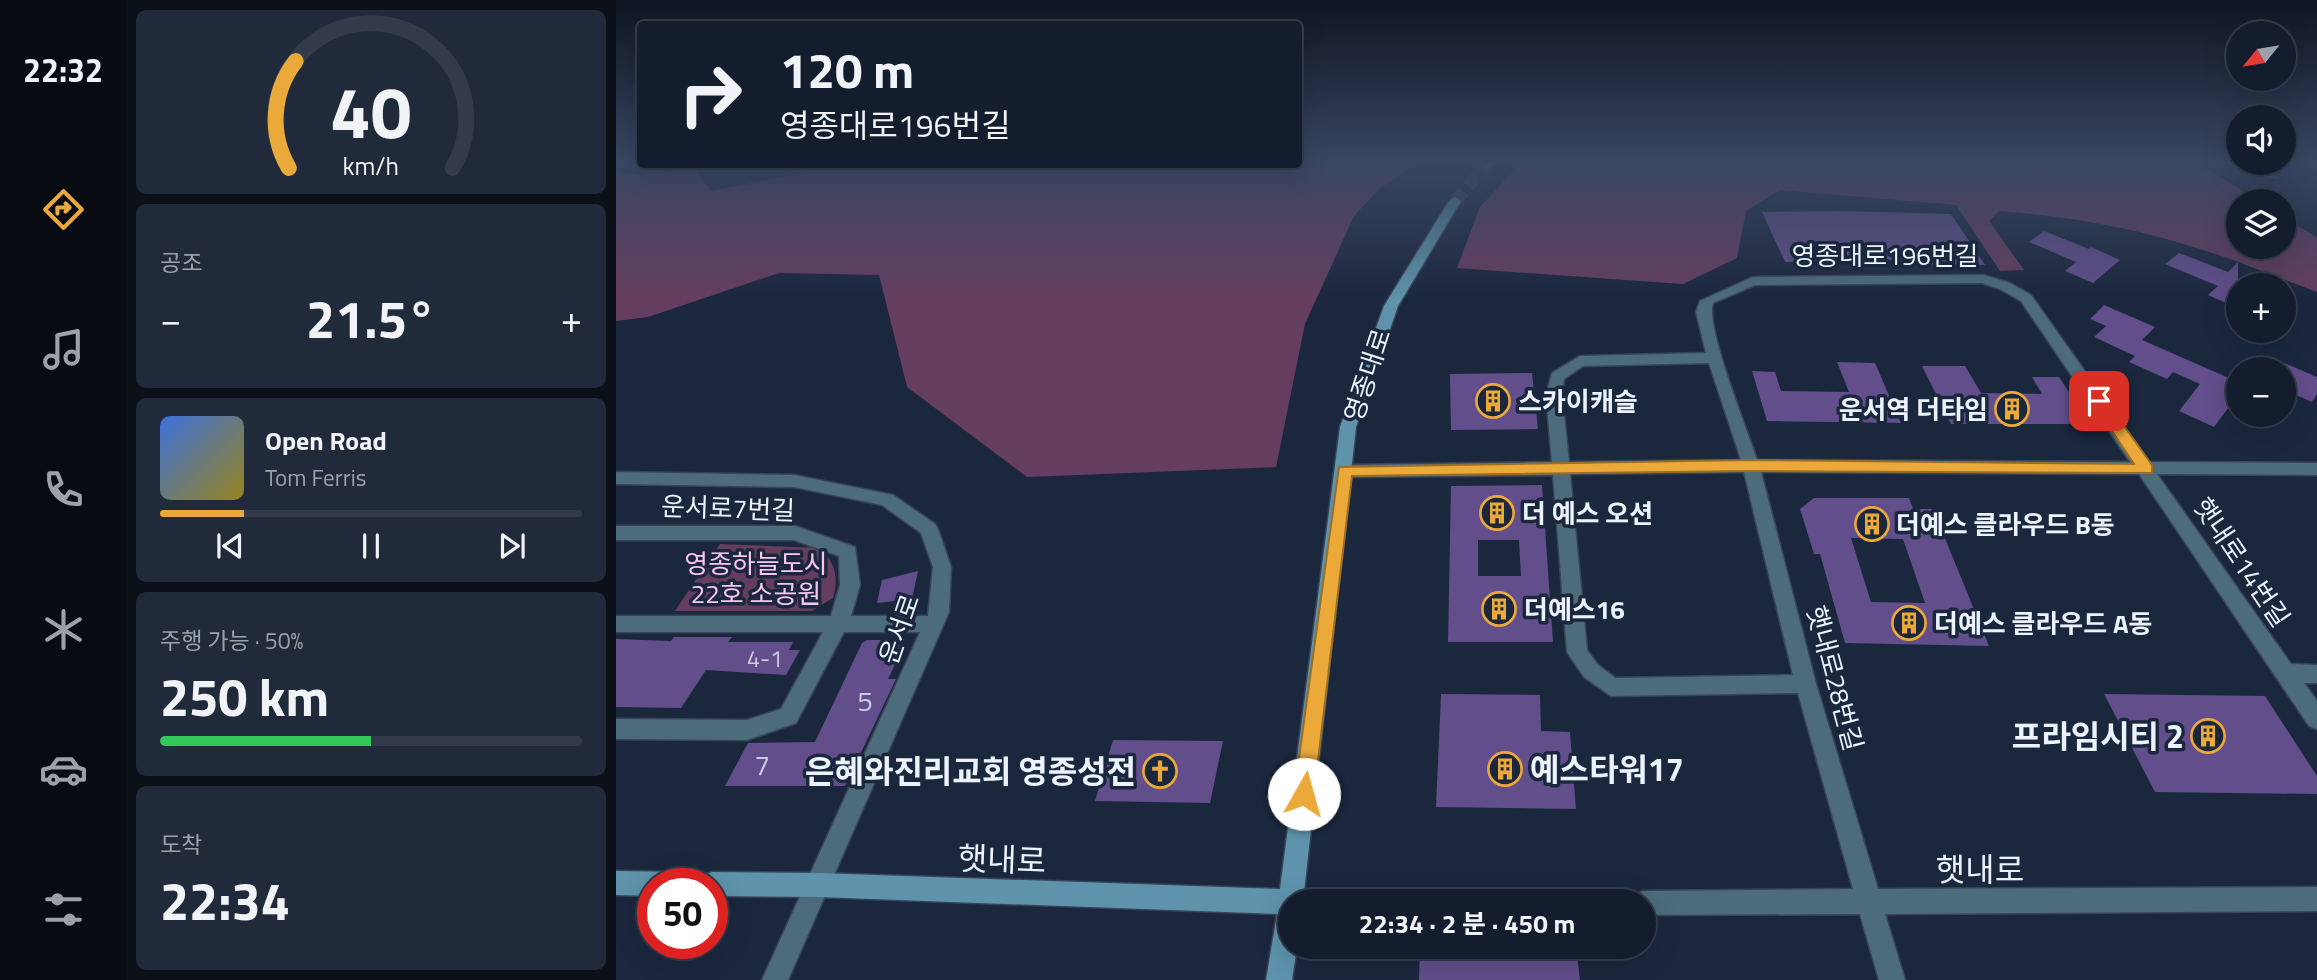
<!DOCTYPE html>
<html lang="ko">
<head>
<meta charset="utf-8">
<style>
	body { margin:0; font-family:"Titillium Web","Noto Sans KR",sans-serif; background:#212a3a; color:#f1f3f6; height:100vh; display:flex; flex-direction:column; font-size:26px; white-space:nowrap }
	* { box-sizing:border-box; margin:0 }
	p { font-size:23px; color:#9da2aa }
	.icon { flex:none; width:38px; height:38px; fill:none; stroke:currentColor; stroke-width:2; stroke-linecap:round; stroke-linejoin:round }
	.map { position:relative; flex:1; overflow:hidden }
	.side { display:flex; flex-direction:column; gap:10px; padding:10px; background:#0b1019; width:490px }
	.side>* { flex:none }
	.hud { position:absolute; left:21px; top:21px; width:665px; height:147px; border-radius:7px; box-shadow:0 7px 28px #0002,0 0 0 2px #333b4a; background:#141d2e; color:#f1f3f6; overflow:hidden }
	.needle { width:46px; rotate:240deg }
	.fabs { position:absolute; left:1610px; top:21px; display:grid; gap:14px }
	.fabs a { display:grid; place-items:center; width:70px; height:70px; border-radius:50%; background:#141d2e; box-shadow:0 7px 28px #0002,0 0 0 2px #333b4a; font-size:35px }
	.speed { position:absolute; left:21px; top:868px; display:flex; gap:14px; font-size:35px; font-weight:700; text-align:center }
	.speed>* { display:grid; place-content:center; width:91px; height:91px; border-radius:50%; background:#141d2e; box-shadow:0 7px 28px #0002,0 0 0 2px #333b4a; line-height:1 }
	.speed .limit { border:10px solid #d22; background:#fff; color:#111 }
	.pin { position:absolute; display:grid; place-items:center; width:60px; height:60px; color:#fff; margin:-30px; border-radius:14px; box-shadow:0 4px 10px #0006 }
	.me { position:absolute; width:77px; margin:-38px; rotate:7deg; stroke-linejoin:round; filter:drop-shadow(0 0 5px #0008) }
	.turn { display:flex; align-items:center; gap:24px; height:147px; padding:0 28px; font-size:32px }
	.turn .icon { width:91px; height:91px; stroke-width:2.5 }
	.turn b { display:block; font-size:49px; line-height:60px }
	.big { font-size:52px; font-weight:700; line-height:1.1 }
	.side .card { flex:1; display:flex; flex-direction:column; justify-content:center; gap:10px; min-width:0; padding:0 24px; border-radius:10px; background:#212a3a }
	.side .dial { align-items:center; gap:0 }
	.dial svg { height:182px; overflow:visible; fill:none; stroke:#333b4a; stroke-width:7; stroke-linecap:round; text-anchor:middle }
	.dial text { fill:#f1f3f6; stroke:none }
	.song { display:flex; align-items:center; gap:21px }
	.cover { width:84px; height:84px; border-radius:10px; background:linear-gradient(135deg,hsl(220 70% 55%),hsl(50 70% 35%)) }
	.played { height:7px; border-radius:4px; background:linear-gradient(90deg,#eba93a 20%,#333b4a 20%) }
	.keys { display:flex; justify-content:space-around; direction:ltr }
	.heat { display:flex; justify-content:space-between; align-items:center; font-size:38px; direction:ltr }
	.charge { height:10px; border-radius:5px; background:linear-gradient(90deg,#34c759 50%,#333b4a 0) }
	.trip { position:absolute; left:662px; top:889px; width:378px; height:70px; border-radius:35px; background:#141d2e; box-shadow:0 7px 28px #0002,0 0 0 2px #333b4a; font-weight:700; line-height:70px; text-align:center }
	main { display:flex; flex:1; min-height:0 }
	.dock { display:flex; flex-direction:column; width:126px; justify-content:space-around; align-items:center; background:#080c12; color:#9da2aa }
	.dock .icon { width:49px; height:49px }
	.dock .selected { color:#eba93a }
	.dock b { font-size:32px; color:#f1f3f6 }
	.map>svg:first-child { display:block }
	.green { fill:#653e5f }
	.building { fill:#624e8b; fill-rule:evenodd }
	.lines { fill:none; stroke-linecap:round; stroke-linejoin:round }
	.secondary-tunnel { stroke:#3a465a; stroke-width:13; stroke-dasharray:13 7; stroke-linecap:butt }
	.street-casing { stroke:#384458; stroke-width:3 }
	.secondary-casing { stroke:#384458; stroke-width:3 }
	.street { fill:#4c6c7b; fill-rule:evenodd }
	.secondary { fill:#5e93ab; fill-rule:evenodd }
	.route { fill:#eba93a; stroke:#996e26; stroke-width:2 }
	.labels { text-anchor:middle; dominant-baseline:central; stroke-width:7; stroke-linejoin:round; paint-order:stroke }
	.number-label { font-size:23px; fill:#cacae2 }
	.street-label { font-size:26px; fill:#ecf3ff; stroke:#1b273d }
	.poi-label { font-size:26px; font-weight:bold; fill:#ecf3ff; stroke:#1b273d; text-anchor:start }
	.park-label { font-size:26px; fill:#f7c6ef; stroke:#1b273d }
	.near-number-label { font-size:28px; fill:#cacae2 }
	.near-poi-label { font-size:32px; font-weight:bold; fill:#ecf3ff; stroke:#1b273d; text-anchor:end }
	.near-street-label { font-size:32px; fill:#ecf3ff; stroke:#1b273d }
</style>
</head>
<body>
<main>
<nav class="dock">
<b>22:32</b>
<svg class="icon selected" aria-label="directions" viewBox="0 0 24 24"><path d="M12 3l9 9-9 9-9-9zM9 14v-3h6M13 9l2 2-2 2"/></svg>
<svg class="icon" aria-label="music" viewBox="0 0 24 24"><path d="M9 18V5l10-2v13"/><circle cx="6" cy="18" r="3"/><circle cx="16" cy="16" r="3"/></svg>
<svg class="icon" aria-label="phone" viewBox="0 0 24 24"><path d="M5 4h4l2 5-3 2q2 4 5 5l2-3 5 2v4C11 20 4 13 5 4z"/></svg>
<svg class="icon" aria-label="climate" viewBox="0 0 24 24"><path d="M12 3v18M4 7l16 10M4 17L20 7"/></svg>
<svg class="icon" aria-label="car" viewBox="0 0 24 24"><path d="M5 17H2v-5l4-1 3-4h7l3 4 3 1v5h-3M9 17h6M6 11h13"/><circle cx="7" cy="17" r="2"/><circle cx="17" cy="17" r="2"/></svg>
<svg class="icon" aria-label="filters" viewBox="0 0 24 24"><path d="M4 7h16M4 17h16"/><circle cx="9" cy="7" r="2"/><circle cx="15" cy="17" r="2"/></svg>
</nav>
<section class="side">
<div class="card dial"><svg viewBox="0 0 100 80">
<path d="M14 69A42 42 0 1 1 86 69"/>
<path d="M14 69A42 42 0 0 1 17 22" stroke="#eba93a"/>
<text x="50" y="56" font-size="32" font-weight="700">40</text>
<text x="50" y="72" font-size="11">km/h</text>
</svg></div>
<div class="card"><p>공조</p>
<div class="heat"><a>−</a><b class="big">21.5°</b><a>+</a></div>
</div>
<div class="card">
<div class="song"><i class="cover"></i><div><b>Open Road</b><p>Tom Ferris</p></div></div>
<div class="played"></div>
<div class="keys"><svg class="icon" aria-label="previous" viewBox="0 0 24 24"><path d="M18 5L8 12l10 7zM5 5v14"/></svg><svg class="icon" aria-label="pause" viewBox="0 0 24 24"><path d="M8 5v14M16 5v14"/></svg><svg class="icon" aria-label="next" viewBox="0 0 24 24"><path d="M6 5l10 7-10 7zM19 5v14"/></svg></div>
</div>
<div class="card"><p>주행 가능 · 50%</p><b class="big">250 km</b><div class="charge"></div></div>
<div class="card"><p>도착</p><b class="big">22:34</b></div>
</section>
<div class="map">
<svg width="1701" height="980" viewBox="0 0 1701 980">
	<rect width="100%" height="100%" fill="#1b273d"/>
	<g class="green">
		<polygon points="683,163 803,163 763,189 738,216 689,324 660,467 411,477 291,387 263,275 163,273 32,317 0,321 0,168 10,174 80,172 95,191 196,171 207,164"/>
		<path d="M905,163H1581L1644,201H1622V247H1668V218L1701,237V292C1662,278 1624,261 1584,249C1520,228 1450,216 1383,211L1373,221L1408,270L1384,271L1340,205L1164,190L1130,211L1121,258L1067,284L841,268L864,207Z"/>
		<path d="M104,544L205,548C219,564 223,577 217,598L196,611H59Z"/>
	</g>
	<g class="building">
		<polygon points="1635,163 1653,163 1664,179 1644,177"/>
		<polygon points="1223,211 1335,214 1369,265 1279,264 1277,260 1169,262 1146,212"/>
		<polygon points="1428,231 1473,249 1475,247 1504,260 1477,283 1449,271 1460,262 1413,242"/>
		<polygon points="1563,253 1612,272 1622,262 1622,308 1592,295 1602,286 1549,264"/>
		<polygon points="1488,305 1539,327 1526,340 1622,382 1622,395 1598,427 1563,411 1584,384 1557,372 1551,379 1513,362 1519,356 1478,337 1490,326 1474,319"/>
		<polygon points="1221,362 1259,363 1285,423 1151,421 1136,371 1159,372 1165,391 1233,392"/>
		<polygon points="1668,363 1701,377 1701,394 1696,402 1668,390"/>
		<polygon points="1306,366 1349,366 1365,393 1426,394 1416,377 1443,377 1474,424 1335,424"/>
		<polygon points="916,373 922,429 835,430 834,374"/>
		<path d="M926,485L937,642H832L835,486ZM862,540H903L905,576H862Z"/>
		<path d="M1198,498H1293L1297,509H1317L1373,646L1229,643L1204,554H1198L1184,509ZM1235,538L1287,539L1309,603L1255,602Z"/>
		<polygon points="302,571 296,599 261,603 266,580"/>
		<polygon points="58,637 116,637 112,642 177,642 173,650 184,650 170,675 90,670 65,708 0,707 0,639 55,641"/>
		<polygon points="251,640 278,640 277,643 288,646 272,679 280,679 229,786 109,786 132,743 199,742 246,643"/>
		<polygon points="825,694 924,695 925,731 954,732 960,809 820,807"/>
		<polygon points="1488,694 1649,696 1701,776 1701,794 1539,792"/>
		<polygon points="497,740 607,741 594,803 479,801"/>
		<polygon points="804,947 960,947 964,980 803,980"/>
	</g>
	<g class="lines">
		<polyline class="secondary-tunnel" points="839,201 871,165"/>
		<g class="street-casing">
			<g id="street">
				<path d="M1367,275L1394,283L1415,295L1533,462L1701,463V475L1541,474L1675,664L1701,665V683H1688L1701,701V729L1693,726L1523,474L1145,472L1200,684L1262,889L1701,887V911L1269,914L1289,980H1263L1244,914L1027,915V901H1015L1018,894L1027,891L1237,889L1182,693L995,696L968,677L951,652L937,475L729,477L720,471L729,465L936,462L930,395L936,373L964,356L1090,353L1080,312L1084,301L1137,277ZM1366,283L1384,289L1405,301L1514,462L1141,460C1132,431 1089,327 1097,303L1139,285ZM1093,363L1125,460L953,462L946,395L948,379L967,366ZM1128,472L1177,675L999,678L982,665L971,650L954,474Z"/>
				<polygon points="0,472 178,475 277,495 319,524 322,529 335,567 333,612 172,980 146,980 304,632 228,632 180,723 131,740 0,739 0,719 131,720 165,709 207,632 0,632 0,616 215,616 224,585 223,556 178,540 0,540 0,526 179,526 239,547 244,585 235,616 312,616 317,567 305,533 266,505 178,487 0,484"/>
			</g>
		</g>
		<g class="secondary-casing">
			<g id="secondary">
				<polygon points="867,163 879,163 871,169 867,168"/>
				<polygon points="839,197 845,201 782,306 740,427 687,901 674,901 674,947 681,947 676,980 650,980 661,914 203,897 96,896 96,884 84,884 87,875 96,872 203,873 664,889 724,427 768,306 833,201"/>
				<polygon points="0,871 67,872 76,875 79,884 37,884 37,896 0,895"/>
			</g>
		</g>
		<use href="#street" class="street"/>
		<use href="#secondary" class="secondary"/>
	</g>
	<linearGradient id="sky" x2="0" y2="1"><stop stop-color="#0f1522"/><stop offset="0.54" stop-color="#394762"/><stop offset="1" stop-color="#394762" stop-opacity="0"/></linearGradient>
	<rect width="1701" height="300" fill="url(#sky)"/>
	<polygon class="route" points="1483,396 1488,398 1536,465 1536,473 1135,471 736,476 698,794 695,801 688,804 681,801 678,794 723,467 1135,460 1518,464 1476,401"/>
	<defs>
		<g id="building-ring" transform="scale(1.75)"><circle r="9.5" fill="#1b273d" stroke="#eba93a" stroke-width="1.5"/><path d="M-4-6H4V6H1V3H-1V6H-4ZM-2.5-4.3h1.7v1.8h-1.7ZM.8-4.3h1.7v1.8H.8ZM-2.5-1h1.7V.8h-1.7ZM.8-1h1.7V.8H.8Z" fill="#eba93a"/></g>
		<g id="church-ring" transform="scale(1.75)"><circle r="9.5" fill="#1b273d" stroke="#eba93a" stroke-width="1.5"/><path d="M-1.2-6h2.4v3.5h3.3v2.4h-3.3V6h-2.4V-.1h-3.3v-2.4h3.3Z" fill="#eba93a"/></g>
	</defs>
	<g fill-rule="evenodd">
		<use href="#building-ring" x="877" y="401"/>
		<use href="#building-ring" x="1396" y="409"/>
		<use href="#building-ring" x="881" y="513"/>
		<use href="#building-ring" x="1256" y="524"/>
		<use href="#building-ring" x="883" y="609"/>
		<use href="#building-ring" x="1293" y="623"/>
		<use href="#building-ring" x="1592" y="736"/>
		<use href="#building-ring" x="889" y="769"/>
		<use href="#church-ring" x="544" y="771"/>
	</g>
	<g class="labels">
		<g class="number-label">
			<text x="149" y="658">4-1</text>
		</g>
		<g class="street-label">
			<text x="1269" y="255">영종대로196번길</text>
			<text transform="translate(751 375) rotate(-72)">영종대로</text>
			<text transform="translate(112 508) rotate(2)">운서로7번길</text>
			<text transform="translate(1626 562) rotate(56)">햇내로14번길</text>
			<text transform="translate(283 629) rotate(-71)">운서로</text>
			<text transform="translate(1219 678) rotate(75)">햇내로28번길</text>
		</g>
		<g class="poi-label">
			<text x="902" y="401">스카이캐슬</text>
			<text x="1372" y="409" text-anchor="end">운서역 더타임</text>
			<text x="906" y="513">더 예스 오션</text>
			<text x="1280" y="524">더예스 클라우드 B동</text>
			<text x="908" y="609">더예스16</text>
			<text x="1318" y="623">더예스 클라우드 A동</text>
		</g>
		<g class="park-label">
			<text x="140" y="563">영종하늘도시<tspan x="140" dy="30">22호 소공원</tspan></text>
		</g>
		<g class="near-number-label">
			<text x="249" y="700">5</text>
			<text x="146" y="764">7</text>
		</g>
		<g class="near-poi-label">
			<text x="1568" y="736">프라임시티 2</text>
			<text x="914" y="769" text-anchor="start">예스타워17</text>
			<text x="520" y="771">은혜와진리교회 영종성전</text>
		</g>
		<g class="near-street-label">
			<text transform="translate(386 859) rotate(2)">햇내로</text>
			<text x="1364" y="869">햇내로</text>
		</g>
	</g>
</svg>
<div class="fabs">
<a><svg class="needle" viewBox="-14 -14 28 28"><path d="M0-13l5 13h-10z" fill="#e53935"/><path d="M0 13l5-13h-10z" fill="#9da2aa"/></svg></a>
<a><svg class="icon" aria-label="sound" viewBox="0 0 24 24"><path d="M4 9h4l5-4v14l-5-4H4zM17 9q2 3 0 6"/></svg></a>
<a><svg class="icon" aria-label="layers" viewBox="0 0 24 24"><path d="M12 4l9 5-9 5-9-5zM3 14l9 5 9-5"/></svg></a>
<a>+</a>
<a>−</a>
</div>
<div class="speed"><div class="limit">50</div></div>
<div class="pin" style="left:1483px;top:401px;background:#d93025"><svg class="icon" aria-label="arrive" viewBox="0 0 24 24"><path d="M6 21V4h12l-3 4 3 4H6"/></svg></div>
<svg class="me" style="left:688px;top:794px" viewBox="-20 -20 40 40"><circle r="19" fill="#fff"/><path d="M0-13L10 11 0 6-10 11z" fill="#eba93a"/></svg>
<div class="trip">22:34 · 2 분 · 450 m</div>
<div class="hud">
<div class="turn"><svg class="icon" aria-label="right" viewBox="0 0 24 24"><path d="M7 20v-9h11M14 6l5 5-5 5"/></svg><div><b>120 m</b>영종대로196번길</div></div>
</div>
</div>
</main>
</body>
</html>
